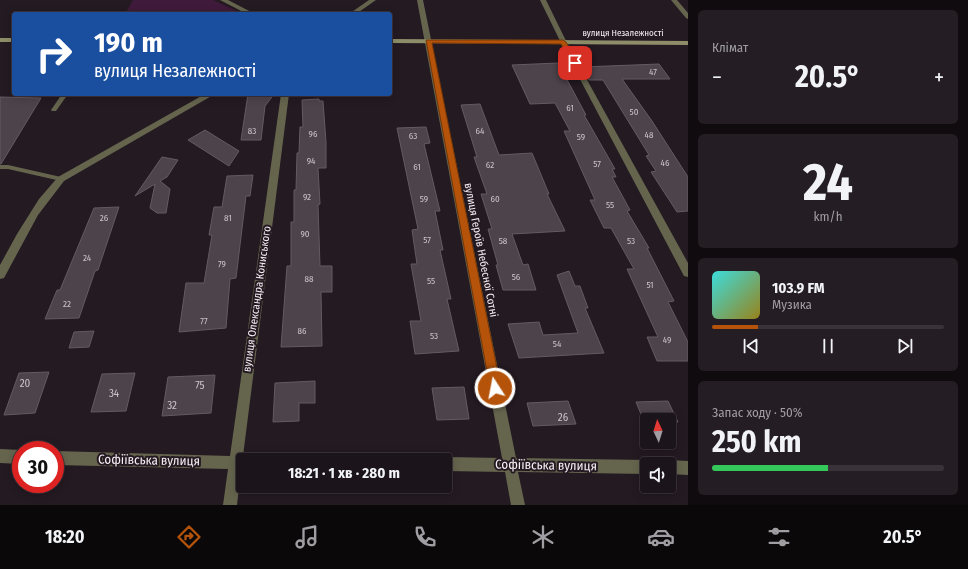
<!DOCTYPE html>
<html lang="uk">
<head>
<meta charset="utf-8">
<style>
	body { margin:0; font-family:"Fira Sans Condensed",sans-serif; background:#241d23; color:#f1f3f6; height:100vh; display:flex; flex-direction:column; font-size:15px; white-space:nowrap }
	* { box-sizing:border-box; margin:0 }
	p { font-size:13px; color:#a09ea2 }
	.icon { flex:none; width:22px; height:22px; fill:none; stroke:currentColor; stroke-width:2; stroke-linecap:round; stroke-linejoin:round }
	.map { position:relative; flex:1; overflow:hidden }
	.panel { display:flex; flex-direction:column; gap:10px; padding:10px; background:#0f0b0e; width:280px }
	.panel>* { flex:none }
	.guide { position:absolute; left:12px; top:12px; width:380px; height:84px; border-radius:4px; box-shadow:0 2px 10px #0003,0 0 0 1px #393339; background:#1a4fa0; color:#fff; overflow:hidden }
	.needle { width:26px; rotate:356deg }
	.tools { position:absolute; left:640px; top:413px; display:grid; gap:8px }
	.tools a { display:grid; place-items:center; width:36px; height:36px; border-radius:4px; background:#1b141a; box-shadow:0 2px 10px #0003,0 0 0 1px #393339; font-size:20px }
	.speed { position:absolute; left:12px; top:441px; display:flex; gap:8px; font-size:20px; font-weight:700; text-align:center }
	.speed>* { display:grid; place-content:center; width:52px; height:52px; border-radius:50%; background:#1b141a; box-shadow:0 2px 10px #0003,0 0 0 1px #393339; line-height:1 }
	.speed .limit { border:6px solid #d22; background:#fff; color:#111 }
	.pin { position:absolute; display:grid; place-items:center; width:34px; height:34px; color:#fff; margin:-17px; border-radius:8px; box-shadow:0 2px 6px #0006 }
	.me { position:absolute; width:44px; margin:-22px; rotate:349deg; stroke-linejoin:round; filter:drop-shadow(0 0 3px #0008) }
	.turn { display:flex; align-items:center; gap:14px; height:84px; padding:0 16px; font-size:18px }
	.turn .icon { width:52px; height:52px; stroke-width:2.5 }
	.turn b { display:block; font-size:28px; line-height:34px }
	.big { font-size:30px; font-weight:700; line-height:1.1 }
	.panel .widget { flex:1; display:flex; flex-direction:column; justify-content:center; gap:6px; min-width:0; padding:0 14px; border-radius:6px; background:#241d23 }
	.panel .dial { align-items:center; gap:0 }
	.dial b { font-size:52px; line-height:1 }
	.song { display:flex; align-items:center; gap:12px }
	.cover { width:48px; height:48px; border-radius:6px; background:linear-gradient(135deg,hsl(180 70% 55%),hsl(50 70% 35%)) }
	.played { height:4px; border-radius:2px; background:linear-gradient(90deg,#b45309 20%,#393339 20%) }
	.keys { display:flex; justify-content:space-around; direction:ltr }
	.heat { display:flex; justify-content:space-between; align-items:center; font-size:22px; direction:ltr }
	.charge { height:6px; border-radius:3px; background:linear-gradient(90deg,#34c759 50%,#393339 0) }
	.trip { position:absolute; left:236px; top:453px; width:216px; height:40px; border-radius:4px; background:#1b141a; box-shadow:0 2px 10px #0003,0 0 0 1px #393339; font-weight:700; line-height:40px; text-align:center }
	.tab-bar { display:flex; height:64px; justify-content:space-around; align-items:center; background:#0b080a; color:#a09ea2 }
	.tab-bar .icon { width:28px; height:28px }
	.tab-bar .selected { color:#b45309 }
	.tab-bar b { font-size:18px; color:#f1f3f6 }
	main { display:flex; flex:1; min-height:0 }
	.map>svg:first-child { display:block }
	.green { fill:#3f1a3a }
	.building { fill:#4d434b; stroke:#655a62 }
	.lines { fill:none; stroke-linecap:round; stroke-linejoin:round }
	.lane { fill:#65654e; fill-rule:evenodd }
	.street { fill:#65654e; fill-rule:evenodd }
	.secondary { fill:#8d8e69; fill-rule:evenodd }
	.route { fill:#b45309; stroke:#753606 }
	.labels { text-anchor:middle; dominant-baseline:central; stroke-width:4; stroke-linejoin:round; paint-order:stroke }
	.far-street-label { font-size:9px; fill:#f5eef3; stroke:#241a22 }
	.number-label { font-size:9px; fill:#cbc3c9 }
	.street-label { font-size:11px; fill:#f5eef3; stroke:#241a22 }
	.near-number-label { font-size:11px; fill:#cbc3c9 }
	.near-street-label { font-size:13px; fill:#f5eef3; stroke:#241a22 }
</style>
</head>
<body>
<main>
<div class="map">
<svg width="688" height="505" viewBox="0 0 688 505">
	<rect width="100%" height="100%" fill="#241a22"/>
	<polygon class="green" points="133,0 213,0 243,14 125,14"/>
	<g class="building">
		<polygon points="558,63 586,115 584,115 615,169 612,169 616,177 612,177 630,210 627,211 649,248 647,248 674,301 668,302 688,342 688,361 657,361 647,337 658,337 627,269 634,269 611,228 604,228 590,200 595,200 564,131 570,131 555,103 530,104 512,65"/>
		<polygon points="659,64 670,79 622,79 652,121 688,177 688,211 677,212 651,172 656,171 646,156 649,155 603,80 589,80 582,67"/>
		<polygon points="248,94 258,94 272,97 265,106 261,140 241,140"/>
		<polygon points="0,97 41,98 1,164 0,164"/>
		<polygon points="319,99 319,101 323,101 326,142 326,168 318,168 320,204 318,205 320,266 332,266 332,292 321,292 322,346 281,347 287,266 291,266 291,222 294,222 294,190 296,190 297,153 299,153 300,127 303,127 302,100"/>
		<polygon points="480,104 499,155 532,153 549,194 547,194 565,231 512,234 523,265 528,264 536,290 503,290 496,265 498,265 488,229 492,229 481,194 487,194 474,157 477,157 461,105"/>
		<polygon points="426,127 430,143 424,144 440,211 435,211 443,250 440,250 451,299 447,299 459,351 415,354 410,321 421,321 411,264 417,264 412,230 418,229 397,128"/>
		<polygon points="205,130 239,151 229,166 188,140"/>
		<polygon points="162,157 178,160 167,177 160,181 170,189 166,213 157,213 150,208 155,184 135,196"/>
		<polygon points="253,175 250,196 246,196 236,278 230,279 226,328 179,332 186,283 204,283 212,235 209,235 214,207 222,207 227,176"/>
		<polygon points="119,207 98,270 95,271 79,318 45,319 57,290 60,290 94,208"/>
		<polygon points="569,271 575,286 580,286 588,308 585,308 604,353 519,358 508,324 539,322 543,335 578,333 557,275"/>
		<polygon points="94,331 89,347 69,348 74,332"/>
		<polygon points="49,372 35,413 4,415 19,373"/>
		<polygon points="135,373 126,411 91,412 102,374"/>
		<polygon points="215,375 211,413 162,416 168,377"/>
		<polygon points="315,381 315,403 299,403 299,421 273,422 275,383"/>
		<polygon points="464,387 469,419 437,420 432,388"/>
		<polygon points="568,401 576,424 533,426 527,403"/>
		<polygon points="668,401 678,422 669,422 669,420 647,420 647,424 645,424 636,402"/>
	</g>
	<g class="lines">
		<g class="lane">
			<polygon points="62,94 68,94 56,111 52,111 51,110"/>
			<polygon points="0,165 8,165 61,177 65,179 61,181 8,169 0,169"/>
		</g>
		<g class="street">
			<polygon points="220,0 228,0 255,14 247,14"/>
			<polygon points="369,0 376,0 356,14 349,14"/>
			<polygon points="417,0 423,0 516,458 647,460 652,464 647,464 647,474 518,472 525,505 511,505 505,472 445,471 445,460 440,460 445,457 502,458"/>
			<polygon points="540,0 546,0 570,49 688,263 688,277 684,276 564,49"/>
			<polygon points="671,0 677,0 688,13 688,19 686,18"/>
			<polygon points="205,94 215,94 64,181 38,215 4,278 0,279 0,265 17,234 39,199 58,177"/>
			<polygon points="281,94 289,94 243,456 248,460 243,460 243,470 241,470 237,505 223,505 228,469 55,465 55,451 230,456"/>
			<polygon points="0,449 21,450 21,464 0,463"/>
			<polygon points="669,460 688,461 688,475 669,474 669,464 664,464"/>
		</g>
		<g class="secondary">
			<rect x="0" y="38" width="14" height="4"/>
			<polygon points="390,39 688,41 688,45 390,43"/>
		</g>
	</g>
	<polygon class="route" points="426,40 563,40 566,42 578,63 572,64 561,44 432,43 501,388 499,391 495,393 491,391 490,388"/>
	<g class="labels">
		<g class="far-street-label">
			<text x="623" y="33">вулиця Незалежності</text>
		</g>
		<g class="number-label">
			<text x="653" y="72">47</text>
			<text x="570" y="108">61</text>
			<text x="634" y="112">50</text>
			<text x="252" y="131">83</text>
			<text x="480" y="131">64</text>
			<text x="313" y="134">96</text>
			<text x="649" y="135">48</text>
			<text x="413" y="136">63</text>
			<text x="581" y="137">59</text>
			<text x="311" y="161">94</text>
			<text x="665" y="163">46</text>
			<text x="597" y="164">57</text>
			<text x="490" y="165">62</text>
			<text x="417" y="167">61</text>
			<text x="307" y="197">92</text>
			<text x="424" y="199">59</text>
			<text x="495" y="199">60</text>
			<text x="610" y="205">55</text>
			<text x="104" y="218">26</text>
			<text x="228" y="218">81</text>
			<text x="305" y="234">90</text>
			<text x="427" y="240">57</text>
			<text x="503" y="241">58</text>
			<text x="631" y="241">53</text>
			<text x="87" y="258">24</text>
			<text x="222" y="264">79</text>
			<text x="516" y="277">56</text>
			<text x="309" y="279">88</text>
			<text x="431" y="281">55</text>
			<text x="650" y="285">51</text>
			<text x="67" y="304">22</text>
			<text x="204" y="321">77</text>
			<text x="302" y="331">86</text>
			<text x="434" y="336">53</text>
			<text x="667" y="340">49</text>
			<text x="557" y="344">54</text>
		</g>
		<g class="street-label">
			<text transform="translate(481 250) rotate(79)">вулиця Героїв Небесної Сотні</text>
			<text transform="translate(257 299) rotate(-82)">вулиця Олександра Кониського</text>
		</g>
		<g class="near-number-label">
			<text x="25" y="383">20</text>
			<text x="200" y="385">75</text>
			<text x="114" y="393">34</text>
			<text x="172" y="405">32</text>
			<text x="563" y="417">26</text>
		</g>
		<g class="near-street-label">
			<text transform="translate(149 460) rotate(1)">Софіївська вулиця</text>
			<text transform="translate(546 465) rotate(1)">Софіївська вулиця</text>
		</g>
	</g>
</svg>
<div class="tools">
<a><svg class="needle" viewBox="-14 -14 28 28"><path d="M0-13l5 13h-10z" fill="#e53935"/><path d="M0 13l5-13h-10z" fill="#a09ea2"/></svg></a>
<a><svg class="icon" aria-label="sound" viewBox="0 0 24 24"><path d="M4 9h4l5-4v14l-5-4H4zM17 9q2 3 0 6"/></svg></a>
</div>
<div class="speed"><div class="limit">30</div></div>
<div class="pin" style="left:575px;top:63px;background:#d93025"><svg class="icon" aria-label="arrive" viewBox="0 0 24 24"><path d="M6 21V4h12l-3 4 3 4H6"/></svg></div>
<svg class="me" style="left:495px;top:388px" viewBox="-20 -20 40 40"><circle r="17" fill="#b45309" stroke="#fff" stroke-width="3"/><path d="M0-11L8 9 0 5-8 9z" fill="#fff"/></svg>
<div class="trip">18:21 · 1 хв · 280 m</div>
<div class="guide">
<div class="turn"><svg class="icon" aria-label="right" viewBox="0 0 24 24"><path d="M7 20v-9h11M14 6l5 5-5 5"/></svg><div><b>190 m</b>вулиця Незалежності</div></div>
</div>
</div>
<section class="panel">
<div class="widget"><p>Клімат</p>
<div class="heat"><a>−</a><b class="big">20.5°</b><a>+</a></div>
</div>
<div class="widget dial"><b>24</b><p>km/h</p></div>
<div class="widget">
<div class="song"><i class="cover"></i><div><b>103.9 FM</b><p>Музика</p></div></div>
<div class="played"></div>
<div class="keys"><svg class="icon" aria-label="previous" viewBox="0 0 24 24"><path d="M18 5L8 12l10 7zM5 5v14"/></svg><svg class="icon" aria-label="pause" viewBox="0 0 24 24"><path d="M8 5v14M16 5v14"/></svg><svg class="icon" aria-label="next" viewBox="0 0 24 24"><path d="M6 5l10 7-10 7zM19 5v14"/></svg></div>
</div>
<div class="widget"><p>Запас ходу · 50%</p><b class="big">250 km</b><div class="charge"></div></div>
</section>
</main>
<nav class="tab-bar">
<b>18:20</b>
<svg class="icon selected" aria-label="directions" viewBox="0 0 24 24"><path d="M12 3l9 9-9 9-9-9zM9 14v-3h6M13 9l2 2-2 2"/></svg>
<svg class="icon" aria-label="music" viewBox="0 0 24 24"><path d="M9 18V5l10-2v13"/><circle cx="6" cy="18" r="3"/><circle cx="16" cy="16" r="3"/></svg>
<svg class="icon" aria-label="phone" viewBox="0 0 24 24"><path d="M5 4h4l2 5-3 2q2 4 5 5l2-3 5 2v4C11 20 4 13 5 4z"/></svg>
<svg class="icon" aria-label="climate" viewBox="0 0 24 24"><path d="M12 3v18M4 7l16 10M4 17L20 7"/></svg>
<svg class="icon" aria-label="car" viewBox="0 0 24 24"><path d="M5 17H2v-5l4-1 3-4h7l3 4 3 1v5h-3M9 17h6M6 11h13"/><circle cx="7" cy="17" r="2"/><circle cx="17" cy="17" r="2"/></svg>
<svg class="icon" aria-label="filters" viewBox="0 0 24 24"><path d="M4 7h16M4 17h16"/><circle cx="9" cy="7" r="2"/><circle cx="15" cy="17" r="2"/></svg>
<b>20.5°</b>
</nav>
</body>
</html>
